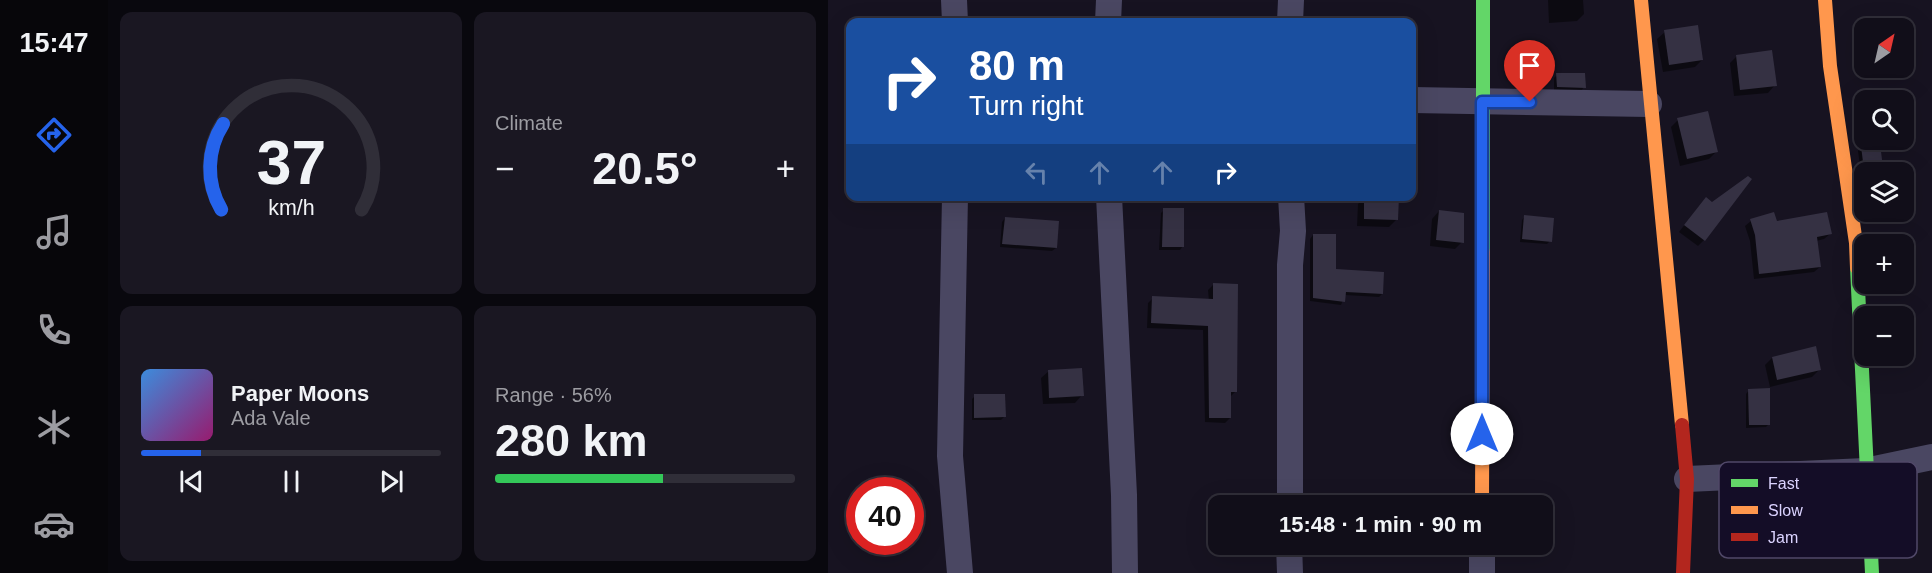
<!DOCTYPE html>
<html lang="en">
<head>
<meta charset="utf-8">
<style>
	body { margin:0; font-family:Arial,sans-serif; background:#1a1722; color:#f1f3f6; height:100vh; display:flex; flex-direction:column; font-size:22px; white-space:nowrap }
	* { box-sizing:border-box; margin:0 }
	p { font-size:20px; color:#9c9ca2 }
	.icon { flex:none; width:33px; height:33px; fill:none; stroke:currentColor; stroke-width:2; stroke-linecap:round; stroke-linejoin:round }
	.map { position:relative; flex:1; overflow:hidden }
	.sheet { display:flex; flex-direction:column; gap:12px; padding:12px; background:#09080e; width:720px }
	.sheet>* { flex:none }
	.banner { position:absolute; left:18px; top:18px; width:570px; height:183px; border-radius:12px; box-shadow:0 6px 24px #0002,0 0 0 2px #302e38; background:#1a4fa0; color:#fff; overflow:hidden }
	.needle { width:39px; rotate:34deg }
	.controls { position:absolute; left:1026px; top:18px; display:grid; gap:12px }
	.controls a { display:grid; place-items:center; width:60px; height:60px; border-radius:12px; background:#110e19; box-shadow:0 6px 24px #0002,0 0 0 2px #302e38; font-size:30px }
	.speed { position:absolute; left:18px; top:477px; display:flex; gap:12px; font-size:30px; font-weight:700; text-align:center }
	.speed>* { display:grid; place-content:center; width:78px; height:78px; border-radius:50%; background:#110e19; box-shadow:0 6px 24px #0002,0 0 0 2px #302e38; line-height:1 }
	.speed .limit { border:9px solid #d22; background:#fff; color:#111 }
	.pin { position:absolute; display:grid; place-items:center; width:51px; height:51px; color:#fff; margin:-62px -26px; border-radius:50% 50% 50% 0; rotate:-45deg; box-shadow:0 0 6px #0007 }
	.pin .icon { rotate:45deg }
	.me { position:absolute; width:66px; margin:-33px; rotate:0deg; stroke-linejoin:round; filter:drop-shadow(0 0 4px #0008) }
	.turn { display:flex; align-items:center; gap:21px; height:126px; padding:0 24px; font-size:27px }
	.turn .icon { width:78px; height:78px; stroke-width:2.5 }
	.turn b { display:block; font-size:42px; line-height:51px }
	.lanes { display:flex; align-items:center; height:57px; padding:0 24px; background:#0003; justify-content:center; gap:30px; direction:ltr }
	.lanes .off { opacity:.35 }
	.big { font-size:45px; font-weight:600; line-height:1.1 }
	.sheet .card { flex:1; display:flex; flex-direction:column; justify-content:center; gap:9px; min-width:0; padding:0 21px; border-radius:12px; background:#1a1722 }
	.sheet .dial { align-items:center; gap:0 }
	.dial svg { height:156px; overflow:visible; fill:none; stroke:#302e38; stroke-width:7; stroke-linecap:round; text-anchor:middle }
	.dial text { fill:#f1f3f6; stroke:none }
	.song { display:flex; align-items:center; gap:18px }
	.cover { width:72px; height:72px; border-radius:9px; background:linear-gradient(135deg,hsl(210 70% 55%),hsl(320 70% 35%)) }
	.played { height:6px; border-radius:3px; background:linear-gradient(90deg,#2563eb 20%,#302e38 20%) }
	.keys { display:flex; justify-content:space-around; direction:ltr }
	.heat { display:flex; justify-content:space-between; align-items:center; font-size:33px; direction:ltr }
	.charge { height:9px; border-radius:4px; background:linear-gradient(90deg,#34c759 56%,#302e38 0) }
	.sheet .tiles { flex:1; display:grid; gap:12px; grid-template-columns:repeat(2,1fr) }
	.trip { position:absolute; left:380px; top:495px; width:345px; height:60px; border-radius:12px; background:#110e19; box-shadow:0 6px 24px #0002,0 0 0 2px #302e38; font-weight:600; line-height:60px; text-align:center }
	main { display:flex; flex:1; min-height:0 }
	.tab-bar { display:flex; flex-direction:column; width:108px; justify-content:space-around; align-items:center; background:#07060a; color:#9c9ca2 }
	.tab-bar .icon { width:42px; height:42px }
	.tab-bar .current { color:#2563eb }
	.tab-bar b { font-size:27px; color:#f1f3f6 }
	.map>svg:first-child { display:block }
	.shadow { fill:#0007 }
	.building { fill:#353143 }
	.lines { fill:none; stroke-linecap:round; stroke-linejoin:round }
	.street { stroke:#4a4762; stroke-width:26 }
	.fast { stroke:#63d668; stroke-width:14 }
	.slow { stroke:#ff974d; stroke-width:14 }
	.jam { stroke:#b3261e; stroke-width:14 }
	.route-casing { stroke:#184099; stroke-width:15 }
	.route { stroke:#2563eb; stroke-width:10 }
	.key { fill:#140d27; stroke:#504868; stroke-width:1.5 }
	.key-label { font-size:16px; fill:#dbd3ff }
</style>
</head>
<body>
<main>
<nav class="tab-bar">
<b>15:47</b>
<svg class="icon current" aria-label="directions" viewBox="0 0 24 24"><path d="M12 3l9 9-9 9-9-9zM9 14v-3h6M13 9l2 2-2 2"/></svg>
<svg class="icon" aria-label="music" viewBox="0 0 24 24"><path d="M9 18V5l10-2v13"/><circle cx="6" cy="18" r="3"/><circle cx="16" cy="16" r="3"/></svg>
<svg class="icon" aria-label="phone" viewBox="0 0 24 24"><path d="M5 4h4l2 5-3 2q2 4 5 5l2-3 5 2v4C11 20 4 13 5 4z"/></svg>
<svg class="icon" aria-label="climate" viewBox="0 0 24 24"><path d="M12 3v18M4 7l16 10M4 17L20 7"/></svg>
<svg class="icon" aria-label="car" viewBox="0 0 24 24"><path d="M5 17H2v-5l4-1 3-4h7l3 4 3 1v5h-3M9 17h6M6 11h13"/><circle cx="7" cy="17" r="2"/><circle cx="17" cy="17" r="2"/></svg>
</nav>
<section class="sheet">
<div class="tiles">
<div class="card dial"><svg viewBox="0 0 100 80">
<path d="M14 69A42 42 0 1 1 86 69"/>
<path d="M14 69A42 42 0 0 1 15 25" stroke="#2563eb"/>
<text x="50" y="56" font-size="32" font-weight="700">37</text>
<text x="50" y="72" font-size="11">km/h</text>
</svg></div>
<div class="card"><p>Climate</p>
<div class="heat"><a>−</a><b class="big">20.5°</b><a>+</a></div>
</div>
<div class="card">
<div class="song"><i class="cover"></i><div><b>Paper Moons</b><p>Ada Vale</p></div></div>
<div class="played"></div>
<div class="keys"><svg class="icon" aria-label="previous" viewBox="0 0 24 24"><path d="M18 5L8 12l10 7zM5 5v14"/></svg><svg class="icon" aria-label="pause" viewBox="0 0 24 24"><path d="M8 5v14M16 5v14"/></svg><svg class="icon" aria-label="next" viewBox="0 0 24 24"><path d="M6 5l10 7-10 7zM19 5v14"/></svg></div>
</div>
<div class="card"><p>Range · 56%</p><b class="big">280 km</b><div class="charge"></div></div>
</div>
</section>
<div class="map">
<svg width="1104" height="573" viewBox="0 0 1104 573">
	<rect width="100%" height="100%" fill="#171321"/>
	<g class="shadow">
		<polygon points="720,0 755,0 756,14 749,21 721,23"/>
		<polygon points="837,32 874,60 867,67 835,72 829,39"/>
		<polygon points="909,56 947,85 940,93 906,96 902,63"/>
		<polygon points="729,75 756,87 753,91 726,90 726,78"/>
		<polygon points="850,120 888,152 881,159 852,166 843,127"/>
		<polygon points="1033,148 1053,167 1050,170 1033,173 1030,151"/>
		<polygon points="47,196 67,196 47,199"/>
		<polygon points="537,197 569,219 561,227 529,226 530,204"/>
		<polygon points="872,205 876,240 870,246 851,232"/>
		<polygon points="336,210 355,246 352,250 331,250 333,213"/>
		<polygon points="611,211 634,242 627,249 602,246 604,219"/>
		<polygon points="697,216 722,241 719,244 692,242 694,220"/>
		<polygon points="177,218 228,248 224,251 172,247 174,222"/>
		<polygon points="923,221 1002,234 996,239 988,241 992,267 986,272 926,279 922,241 917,226"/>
		<polygon points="485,235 506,271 554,294 551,297 517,295 513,305 482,301 482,239"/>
		<polygon points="385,285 408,391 403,396 402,418 397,423 377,422 375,330 319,328 320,303 325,298 381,301 380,290"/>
		<polygon points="944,358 991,370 984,377 942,387 937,365"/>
		<polygon points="221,371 254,395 247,403 215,404 213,378"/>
		<polygon points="921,390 941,424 938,427 918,428 918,394"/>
		<polygon points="147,396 176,417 173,420 144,420 144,399"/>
	</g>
	<g class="building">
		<polygon points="870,25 875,60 841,65 836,30"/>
		<polygon points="944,50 949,86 912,90 908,55"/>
		<polygon points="728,73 757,73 758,88 729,87"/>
		<polygon points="880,111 890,152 859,159 849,118"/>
		<polygon points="1052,144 1055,167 1036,170 1033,146"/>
		<polygon points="920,176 924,179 877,241 856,225 878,197 884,202"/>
		<polygon points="536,196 571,196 570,220 536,219"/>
		<polygon points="335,208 356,208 356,247 334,247"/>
		<polygon points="611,210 636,213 636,243 608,240"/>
		<polygon points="946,212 949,221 999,212 1004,234 989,237 993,267 931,274 927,235 922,219"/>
		<polygon points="696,215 726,218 724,242 694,239"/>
		<polygon points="177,217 231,221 229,248 174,244"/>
		<polygon points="485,234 508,234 508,269 556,272 555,294 518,292 517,302 485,298"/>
		<polygon points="385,283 410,284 409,392 403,392 403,418 381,418 380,326 323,323 324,296 385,299"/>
		<polygon points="988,346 993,370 949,380 944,357"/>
		<polygon points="254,368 256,396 221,398 220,370"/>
		<polygon points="942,388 942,425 921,425 920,389"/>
		<polygon points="146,394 177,394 178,417 146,418"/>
	</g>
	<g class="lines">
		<g class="street">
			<polyline points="126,0 127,22"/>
			<polyline points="280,22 281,0"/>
			<polyline points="462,22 463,0"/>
			<polyline points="584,100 821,104"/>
			<polyline points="127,196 122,456 132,573"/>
			<polyline points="281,196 296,495 297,573"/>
			<polyline points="859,479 1037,471 1104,457"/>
			<polyline points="462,506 462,265 465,231 463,196"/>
			<polyline points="461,544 462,573"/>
			<polyline points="654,544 654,573"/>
		</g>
		<g class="fast">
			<polyline points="655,252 655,0"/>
			<polyline points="1029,268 1044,573"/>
		</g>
		<g class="slow">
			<polyline points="813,0 854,425"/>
			<polyline points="997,0 1002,66 1028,243 1029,268"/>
			<polyline points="654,506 655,252"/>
		</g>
		<polyline class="jam" points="854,425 859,479 855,573"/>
	</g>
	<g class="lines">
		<g class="route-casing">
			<polyline id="route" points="654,434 654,102 702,102"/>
		</g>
		<use href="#route" class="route"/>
	</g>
	<rect x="891" y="462" width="198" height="96" rx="9" class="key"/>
	<rect x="903" y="479" width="27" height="8" fill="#63d668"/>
	<rect x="903" y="506" width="27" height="8" fill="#ff974d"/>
	<rect x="903" y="533" width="27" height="8" fill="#b3261e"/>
	<g class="key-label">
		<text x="940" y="489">Fast</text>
		<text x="940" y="516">Slow</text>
		<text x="940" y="543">Jam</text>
	</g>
</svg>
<div class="controls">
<a><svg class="needle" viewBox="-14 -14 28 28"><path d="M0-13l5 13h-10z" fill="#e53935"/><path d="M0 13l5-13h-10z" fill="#9c9ca2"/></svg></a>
<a><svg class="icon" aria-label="search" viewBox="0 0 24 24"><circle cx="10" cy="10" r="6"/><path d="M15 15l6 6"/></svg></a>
<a><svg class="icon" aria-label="layers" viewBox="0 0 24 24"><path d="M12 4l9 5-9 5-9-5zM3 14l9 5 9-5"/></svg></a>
<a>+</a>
<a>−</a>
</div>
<div class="speed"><div class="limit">40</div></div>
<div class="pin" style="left:702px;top:102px;background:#d93025"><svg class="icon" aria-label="arrive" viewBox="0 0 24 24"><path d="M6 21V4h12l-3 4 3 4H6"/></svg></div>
<svg class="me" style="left:654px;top:434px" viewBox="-20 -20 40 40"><circle r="19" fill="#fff"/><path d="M0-13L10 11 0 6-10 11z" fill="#2563eb"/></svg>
<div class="trip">15:48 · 1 min · 90 m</div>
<div class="banner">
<div class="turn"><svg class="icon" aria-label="right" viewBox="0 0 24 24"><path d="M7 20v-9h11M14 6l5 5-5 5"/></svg><div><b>80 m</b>Turn right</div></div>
<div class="lanes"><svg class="icon off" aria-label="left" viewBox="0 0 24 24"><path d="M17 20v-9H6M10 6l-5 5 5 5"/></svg><svg class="icon off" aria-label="ahead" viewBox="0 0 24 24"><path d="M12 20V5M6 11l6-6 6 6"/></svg><svg class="icon off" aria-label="ahead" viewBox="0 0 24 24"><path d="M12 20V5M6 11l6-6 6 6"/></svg><svg class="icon" aria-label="right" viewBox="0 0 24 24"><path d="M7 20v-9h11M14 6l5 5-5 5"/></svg></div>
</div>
</div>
</main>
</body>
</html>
